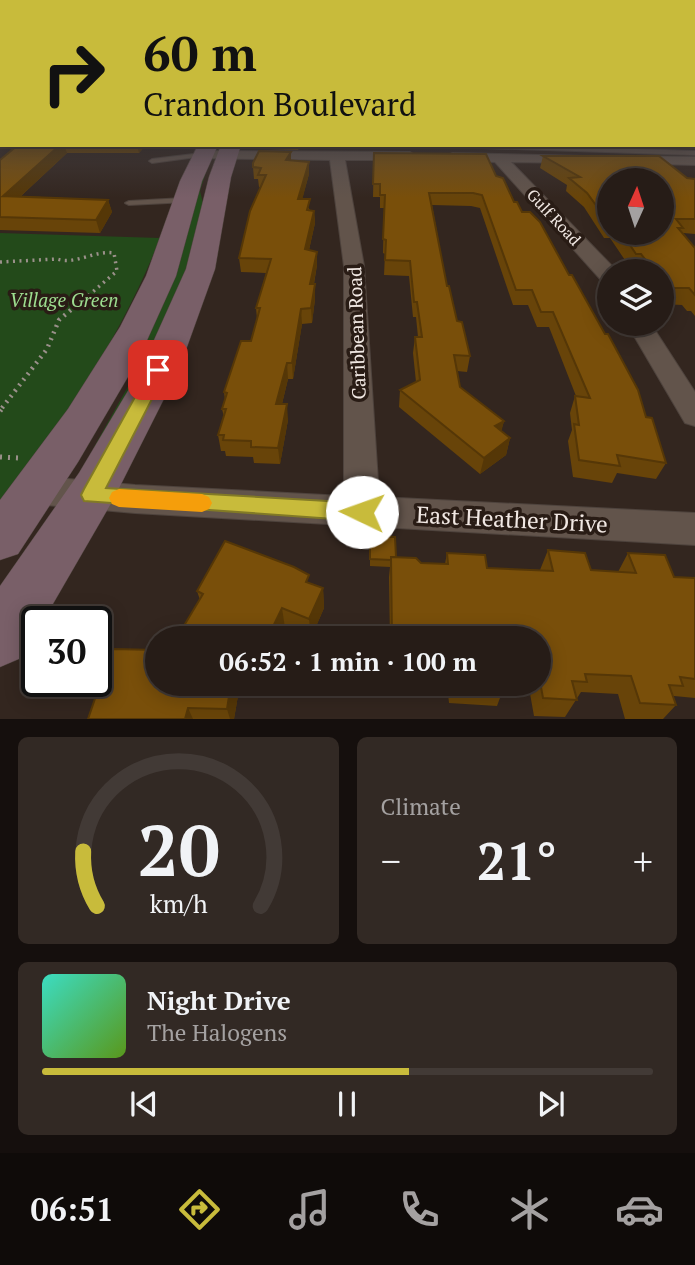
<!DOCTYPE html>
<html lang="en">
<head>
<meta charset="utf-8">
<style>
	body { margin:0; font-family:"PT Serif",serif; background:#322924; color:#f1f3f6; height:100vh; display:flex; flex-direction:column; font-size:26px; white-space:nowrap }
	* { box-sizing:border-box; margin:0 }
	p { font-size:23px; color:#a4a1a1 }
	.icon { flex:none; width:38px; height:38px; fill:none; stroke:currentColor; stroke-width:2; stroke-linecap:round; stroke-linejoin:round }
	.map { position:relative; height:719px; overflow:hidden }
	.panel { display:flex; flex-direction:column; gap:18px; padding:18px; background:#150f0d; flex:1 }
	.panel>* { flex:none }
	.top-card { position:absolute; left:0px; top:0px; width:696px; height:147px; box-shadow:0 4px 18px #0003,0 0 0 2px #423a36; background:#c8bb3b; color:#111; overflow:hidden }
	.needle { width:46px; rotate:3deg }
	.buttons { position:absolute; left:597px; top:168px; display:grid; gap:14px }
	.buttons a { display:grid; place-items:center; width:77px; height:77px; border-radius:50%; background:#261c17; box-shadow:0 4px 18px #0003,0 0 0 2px #423a36; font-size:35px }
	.speed { position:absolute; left:21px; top:606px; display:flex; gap:14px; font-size:35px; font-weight:700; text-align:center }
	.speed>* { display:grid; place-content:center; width:91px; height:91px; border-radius:50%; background:#261c17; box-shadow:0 4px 18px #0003,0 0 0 2px #423a36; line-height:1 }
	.speed .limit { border:4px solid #111; border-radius:10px; background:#fff; color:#111 }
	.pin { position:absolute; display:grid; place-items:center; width:60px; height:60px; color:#fff; margin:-30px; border-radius:14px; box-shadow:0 4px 10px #0006 }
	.me { position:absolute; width:77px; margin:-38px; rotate:273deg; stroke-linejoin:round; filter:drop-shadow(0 0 5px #0008) }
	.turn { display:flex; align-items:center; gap:24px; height:147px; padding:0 28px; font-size:32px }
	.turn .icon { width:91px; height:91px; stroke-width:2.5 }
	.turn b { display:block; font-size:49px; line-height:60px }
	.big { font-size:52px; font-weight:600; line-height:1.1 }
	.panel .tile { flex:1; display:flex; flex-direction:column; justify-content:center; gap:10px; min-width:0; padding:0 24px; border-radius:10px; background:#322924 }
	.panel .dial { align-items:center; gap:0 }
	.dial svg { height:182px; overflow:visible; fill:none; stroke:#423a36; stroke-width:7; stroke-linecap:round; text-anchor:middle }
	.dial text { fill:#f1f3f6; stroke:none }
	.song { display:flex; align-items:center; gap:21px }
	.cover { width:84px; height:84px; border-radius:10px; background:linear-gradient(135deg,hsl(170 70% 55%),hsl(90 70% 35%)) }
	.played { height:7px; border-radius:4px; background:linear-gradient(90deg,#c8bb3b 60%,#423a36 60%) }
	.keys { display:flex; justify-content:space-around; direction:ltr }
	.heat { display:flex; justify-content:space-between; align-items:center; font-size:38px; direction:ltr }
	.panel .tiles { flex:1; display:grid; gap:18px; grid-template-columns:1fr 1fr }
	.tile:last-child { grid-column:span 2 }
	.trip { position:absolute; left:145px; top:626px; width:406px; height:70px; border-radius:35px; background:#261c17; box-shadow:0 4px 18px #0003,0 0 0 2px #423a36; font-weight:600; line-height:70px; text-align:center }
	.tab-bar { display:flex; height:112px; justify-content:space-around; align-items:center; background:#0f0b09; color:#a4a1a1 }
	.tab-bar .icon { width:49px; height:49px }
	.tab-bar .on { color:#c8bb3b }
	.tab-bar b { font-size:32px; color:#f1f3f6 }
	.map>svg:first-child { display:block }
	.green { fill:#234a1a }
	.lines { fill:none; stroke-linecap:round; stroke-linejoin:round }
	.lane-casing { stroke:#4e433d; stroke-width:2 }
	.street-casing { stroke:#4e433d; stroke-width:2 }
	.secondary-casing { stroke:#4e433d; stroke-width:1 }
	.path-far2 { stroke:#9b918b; stroke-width:3.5; stroke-dasharray:2 4.5; stroke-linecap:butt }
	.path-far1 { stroke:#9b918b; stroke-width:4.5; stroke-dasharray:2 5; stroke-linecap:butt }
	.path { stroke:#9b918b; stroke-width:5; stroke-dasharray:2 6; stroke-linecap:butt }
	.lane { fill:#62544b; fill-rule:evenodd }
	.street { fill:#62544b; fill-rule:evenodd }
	.secondary { fill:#795f68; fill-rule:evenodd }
	.wall { fill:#684409; fill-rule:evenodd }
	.shaded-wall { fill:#553707 }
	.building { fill:#794f0a; stroke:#553707; stroke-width:2 }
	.route { fill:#c8bb3b; stroke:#827a26; stroke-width:2 }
	.slow { fill:#f59e0b }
	.labels { text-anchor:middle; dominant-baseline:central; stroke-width:7; stroke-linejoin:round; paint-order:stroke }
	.far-street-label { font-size:16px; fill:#f1e8e3; stroke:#291c15 }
	.park-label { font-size:19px; font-style:italic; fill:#9ddd8f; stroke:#291c15 }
	.street-label { font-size:19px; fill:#f1e8e3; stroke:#291c15 }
	.near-street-label { font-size:23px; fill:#f1e8e3; stroke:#291c15 }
</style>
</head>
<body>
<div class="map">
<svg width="695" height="719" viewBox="0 0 695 719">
	<rect width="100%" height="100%" fill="#33261f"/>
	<g class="green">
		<polygon points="208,166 200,191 204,207 177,302 102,447 94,447 135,374 193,201"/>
		<path d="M0,233L160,238C122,336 63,422 0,504Z"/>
	</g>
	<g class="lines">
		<g class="lane-casing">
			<g id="lane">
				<polygon points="450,145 520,145 695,151 695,155 453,147"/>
				<polygon points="202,153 204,154 204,156 152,163 149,161 152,159"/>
				<polygon points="184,198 188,200 187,202 129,205 125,203 129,201"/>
			</g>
		</g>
		<g class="street-casing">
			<g id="street">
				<polygon points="202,151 410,152 417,156 410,160 345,160 364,266 379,497 695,513 695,545 135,513 35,504 23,500 18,490 23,480 35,476 135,485 344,496 344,266 330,160 197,158 195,155"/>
				<polygon points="452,153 583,156 585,159 578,163 511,162 617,271 609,271 609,281 601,280 495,162 447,160 445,157"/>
				<polygon points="631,156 695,157 695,165 626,163 624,160"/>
				<polygon points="627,324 651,324 695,392 695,426 685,423"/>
			</g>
		</g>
		<g class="secondary-casing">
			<g id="secondary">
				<polygon points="198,145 218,145 202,181 176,276 139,358 78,462 18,554 0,560 0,500 68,409 120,327 146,276 180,181"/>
				<polygon points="221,145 241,145 231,177 215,269 179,369 113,500 43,621 37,621 37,631 21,658 0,667 0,586 79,473 141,369 186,269 209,177"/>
			</g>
		</g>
		<path class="path-far2" d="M0,262L57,259C76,265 94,250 114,253L117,271L82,301"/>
		<polyline class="path-far1" points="2,408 47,349 59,320 84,299"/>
		<g class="path">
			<polyline points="0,411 3,407"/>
			<polyline points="0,457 19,458"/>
		</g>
		<use href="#lane" class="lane"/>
		<use href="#street" class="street"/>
		<use href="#secondary" class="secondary"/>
	</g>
	<g class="wall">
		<rect x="0" y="97" width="2" height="43"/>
		<polygon points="18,145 146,145 139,153 67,153 21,196 108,200 112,212 100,233 0,230 0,160"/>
		<polygon points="266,145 301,145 298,150 266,149"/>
		<polygon points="374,153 496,176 522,212 646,417 666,463 656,479 617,473 612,483 573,477 568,441 572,430 570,413 575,396 576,396 549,327 537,327 528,305 513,305 480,208 471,206 432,205 447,286 457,321 470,356 467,372 457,371 460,387 504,421 501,431 510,438 506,455 480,474 399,407 400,390 416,382 413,353 415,337 418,337 416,317 413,317 409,276 384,275 385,254 383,253 384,208 380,208 380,197 373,197"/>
		<path d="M543,156L695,179V234L683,233L695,248V316L691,311H687L682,305L662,304V271H637L635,269H631L610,238H604L584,207L566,191L567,185L540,168ZM609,180L662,233H609Z"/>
		<polygon points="291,161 309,174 302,199 310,210 314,211 315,223 309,250 317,265 314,284 315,299 312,323 302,324 293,379 288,379 282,404 288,420 280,464 254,463 253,457 226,456 225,451 221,451 218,435 224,417 222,409 225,400 224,392 251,341 257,319 256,308 266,273 241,272 239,258 261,187 259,187 258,179 254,179 253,167"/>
		<polygon points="370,536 396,557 421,563 445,564 447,553 487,568 540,570 548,550 591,570 618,572 628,553 674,577 695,578 695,698 674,696 673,697 676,705 663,719 625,719 618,694 581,692 565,717 534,716 529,688 504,687 497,706 449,703 447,684 539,684 539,639 390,639 389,577 390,567 370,566"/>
		<polygon points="310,583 323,588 324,608 311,638 285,628 280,639 176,639 200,600 197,591"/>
		<polygon points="158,684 240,684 234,719 88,719"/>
	</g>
	<g class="shaded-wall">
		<polygon points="60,145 64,145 67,153 8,208 3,196"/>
		<polygon points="137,145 146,145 139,153"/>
		<polygon points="291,152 291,163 286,160"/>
		<polygon points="309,162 309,174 299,212 298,199"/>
		<polygon points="108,200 112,212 100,233 96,220"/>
		<polygon points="314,211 315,223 306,263 305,249"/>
		<polygon points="317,252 317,265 311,299 310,284"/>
		<polygon points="315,284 315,299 312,323 311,308"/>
		<polygon points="301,309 302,324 293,379 292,363"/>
		<polygon points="287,363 288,379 278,420 276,404"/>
		<polygon points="287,404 288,420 280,464 278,448"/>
		<polygon points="504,421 500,437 495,426"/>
		<polygon points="510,438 506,455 480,474 484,458"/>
		<polygon points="323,588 324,608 311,638 309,619"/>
		<polygon points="282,608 285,628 280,639 267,639"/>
		<polygon points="231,684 240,684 234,719 230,719 227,709"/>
		<polygon points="188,708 193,719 185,719"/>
	</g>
	<g class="building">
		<polygon points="0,97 2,97 2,129 0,129 1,106 0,106"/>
		<polygon points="18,145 60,145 3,196 108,200 96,220 0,217 0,160"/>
		<polygon points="259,151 291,152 286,160 309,162 298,199 310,199 307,210 314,211 305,249 317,252 310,284 315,284 311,308 301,309 292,363 287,363 276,404 287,404 278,448 251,447 251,441 223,440 224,435 218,435 226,409 222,409 227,393 224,392 241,341 251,341 260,308 256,308 271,259 239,258 250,211 266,175 258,175 261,168 253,167 253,163"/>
		<polygon points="374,153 486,154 496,176 503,178 514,202 517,202 522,212 530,212 540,222 569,275 572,275 605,334 608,334 638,390 646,417 652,418 666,463 617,455 620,466 579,460 574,424 579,425 575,396 590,398 553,312 541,312 532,290 516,290 482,195 473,193 429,193 447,286 449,286 457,321 462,322 470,356 454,355 460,387 504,421 495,426 510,438 484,458 400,390 420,380 415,337 422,337 417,302 414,302 410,261 385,260 386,240 383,239 385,195 380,195 380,184 373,184"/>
		<polygon points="543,156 659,156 687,178 695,179 695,219 676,219 683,228 678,228 695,248 695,295 689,288 667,288 662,281 662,271 654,271 641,254 636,254 622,233 662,233 662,180 609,180 609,223 587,193 569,178 580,177"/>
		<polygon points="370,536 395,537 396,557 391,557 391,560 370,559"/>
		<polygon points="225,541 294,567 309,575 306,582 323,588 309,619 282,608 267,639 176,639 203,594 197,591"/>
		<polygon points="548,550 585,553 591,570 636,573 628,553 665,555 674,577 695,578 695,679 680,677 683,686 669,685 676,705 640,703 631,676 585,674 587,682 572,681 577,700 543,698 539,676 539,639 392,639 391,557 416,558 421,563 448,564 447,553 485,555 487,568 553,571"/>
		<polygon points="112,649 158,650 158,684 231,684 227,709 188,708 185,719 88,719"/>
		<polygon points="454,684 504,684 504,688 454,685"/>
	</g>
	<linearGradient id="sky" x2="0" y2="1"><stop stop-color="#1c1511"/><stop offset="0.49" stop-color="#4a474d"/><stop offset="1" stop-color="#4a474d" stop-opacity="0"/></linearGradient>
	<rect width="695" height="198" fill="url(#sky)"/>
	<polygon class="route" points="158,365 167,370 106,488 362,503 369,506 372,512 369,518 362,521 84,501 81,495 84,489 150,370"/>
	<polygon class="slow" points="119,489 202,494 209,497 212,503 209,509 202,512 119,507 112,504 109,498 112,492"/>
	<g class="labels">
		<g class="far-street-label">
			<text transform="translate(554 217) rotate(47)">Gulf Road</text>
		</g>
		<g class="park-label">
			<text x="64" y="299">Village Green</text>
		</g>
		<g class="street-label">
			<text transform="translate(356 333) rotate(-92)">Caribbean Road</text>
		</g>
		<g class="near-street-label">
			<text transform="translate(512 519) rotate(3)">East Heather Drive</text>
		</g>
	</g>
</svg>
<div class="buttons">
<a><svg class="needle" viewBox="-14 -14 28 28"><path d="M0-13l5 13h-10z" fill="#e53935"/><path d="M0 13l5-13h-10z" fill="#a4a1a1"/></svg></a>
<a><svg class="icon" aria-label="layers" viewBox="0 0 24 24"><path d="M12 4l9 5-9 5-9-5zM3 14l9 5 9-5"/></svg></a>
</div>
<div class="speed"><div class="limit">30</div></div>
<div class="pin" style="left:158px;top:370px;background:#d93025"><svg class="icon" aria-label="arrive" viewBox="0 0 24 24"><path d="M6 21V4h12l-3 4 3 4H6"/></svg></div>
<svg class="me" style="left:362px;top:512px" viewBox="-20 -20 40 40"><circle r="19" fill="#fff"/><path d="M0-13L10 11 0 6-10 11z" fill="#c8bb3b"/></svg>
<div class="trip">06:52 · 1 min · 100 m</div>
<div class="top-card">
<div class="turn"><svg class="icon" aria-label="right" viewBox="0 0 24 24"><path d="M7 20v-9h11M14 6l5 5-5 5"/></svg><div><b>60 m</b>Crandon Boulevard</div></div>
</div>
</div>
<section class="panel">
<div class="tiles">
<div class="tile dial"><svg viewBox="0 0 100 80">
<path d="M14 69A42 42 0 1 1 86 69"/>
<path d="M14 69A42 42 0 0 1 8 45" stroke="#c8bb3b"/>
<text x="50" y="56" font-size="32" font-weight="700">20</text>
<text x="50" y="72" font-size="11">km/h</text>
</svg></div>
<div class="tile"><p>Climate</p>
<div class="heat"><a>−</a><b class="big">21°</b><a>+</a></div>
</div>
<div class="tile">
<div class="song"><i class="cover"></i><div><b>Night Drive</b><p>The Halogens</p></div></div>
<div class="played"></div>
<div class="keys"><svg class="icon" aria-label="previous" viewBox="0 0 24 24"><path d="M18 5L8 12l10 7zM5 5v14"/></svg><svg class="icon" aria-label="pause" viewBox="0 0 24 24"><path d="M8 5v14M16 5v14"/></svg><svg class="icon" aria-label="next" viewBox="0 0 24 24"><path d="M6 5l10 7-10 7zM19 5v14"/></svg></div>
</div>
</div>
</section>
<nav class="tab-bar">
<b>06:51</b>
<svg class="icon on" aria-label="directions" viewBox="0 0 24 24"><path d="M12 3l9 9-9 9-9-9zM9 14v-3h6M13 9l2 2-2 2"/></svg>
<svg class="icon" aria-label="music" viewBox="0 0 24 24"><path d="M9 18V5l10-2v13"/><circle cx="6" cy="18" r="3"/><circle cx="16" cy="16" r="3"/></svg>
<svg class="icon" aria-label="phone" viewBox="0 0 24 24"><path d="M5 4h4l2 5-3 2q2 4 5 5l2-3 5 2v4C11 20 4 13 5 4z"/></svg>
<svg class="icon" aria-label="climate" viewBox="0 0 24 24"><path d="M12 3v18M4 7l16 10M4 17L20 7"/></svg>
<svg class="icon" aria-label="car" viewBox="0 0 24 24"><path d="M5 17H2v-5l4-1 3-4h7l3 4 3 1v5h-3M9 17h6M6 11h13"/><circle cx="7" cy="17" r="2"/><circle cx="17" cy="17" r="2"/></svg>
</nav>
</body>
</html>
